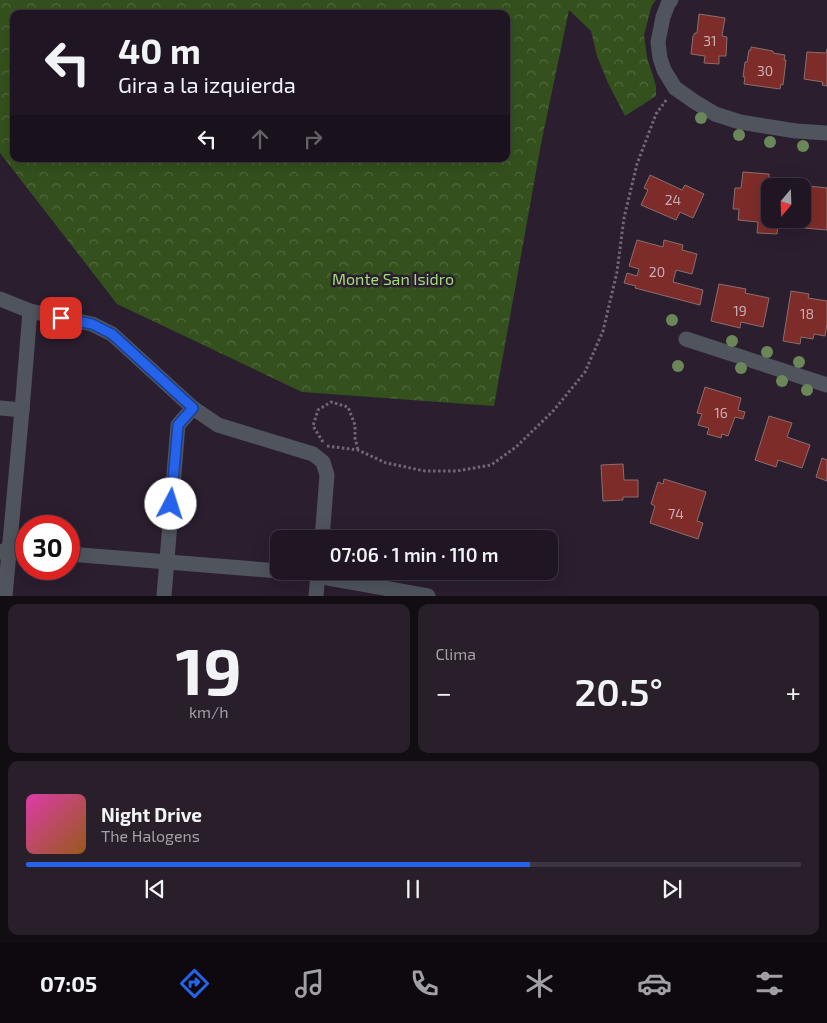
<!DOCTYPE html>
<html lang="es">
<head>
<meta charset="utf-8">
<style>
	body { margin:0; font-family:"Exo 2",sans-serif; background:#281f2b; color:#f1f3f6; height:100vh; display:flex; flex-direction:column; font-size:19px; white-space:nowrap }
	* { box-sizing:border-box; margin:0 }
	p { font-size:16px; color:#a29fa6 }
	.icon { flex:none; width:28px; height:28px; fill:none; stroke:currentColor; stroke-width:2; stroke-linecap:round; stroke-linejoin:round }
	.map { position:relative; height:596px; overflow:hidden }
	.sheet { display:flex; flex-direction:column; gap:8px; padding:8px; background:#120c13; flex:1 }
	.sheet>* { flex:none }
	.top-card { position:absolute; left:10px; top:10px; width:500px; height:152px; border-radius:10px; box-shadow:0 5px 20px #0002,0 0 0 1px #3d3541; background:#201623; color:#f1f3f6; overflow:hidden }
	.needle { width:32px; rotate:199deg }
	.tools { position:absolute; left:761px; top:178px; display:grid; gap:10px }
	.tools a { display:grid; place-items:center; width:50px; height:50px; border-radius:10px; background:#201623; box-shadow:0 5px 20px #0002,0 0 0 1px #3d3541; font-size:25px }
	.speed { position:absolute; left:15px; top:515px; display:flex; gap:10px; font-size:25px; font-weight:700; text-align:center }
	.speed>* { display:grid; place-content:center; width:65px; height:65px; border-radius:50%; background:#201623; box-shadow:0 5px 20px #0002,0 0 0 1px #3d3541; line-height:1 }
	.speed .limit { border:8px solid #d22; background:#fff; color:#111 }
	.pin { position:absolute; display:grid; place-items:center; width:42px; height:42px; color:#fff; margin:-21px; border-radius:10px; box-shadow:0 2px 8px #0006 }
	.me { position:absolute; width:55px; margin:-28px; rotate:5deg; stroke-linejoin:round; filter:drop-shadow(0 0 4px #0008) }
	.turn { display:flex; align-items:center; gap:18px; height:105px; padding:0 25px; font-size:22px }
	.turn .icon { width:65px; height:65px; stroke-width:2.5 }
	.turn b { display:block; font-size:35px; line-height:42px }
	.lanes { display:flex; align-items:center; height:48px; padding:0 25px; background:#0003; justify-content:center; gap:25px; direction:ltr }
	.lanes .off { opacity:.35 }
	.big { font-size:38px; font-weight:600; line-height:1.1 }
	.sheet .tile { flex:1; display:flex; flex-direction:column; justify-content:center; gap:8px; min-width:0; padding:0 18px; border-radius:10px; background:#281f2b }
	.sheet .dial { align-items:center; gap:0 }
	.dial b { font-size:65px; line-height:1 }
	.song { display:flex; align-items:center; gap:15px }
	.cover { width:60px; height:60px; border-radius:8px; background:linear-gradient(135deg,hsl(320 70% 55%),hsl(30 70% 35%)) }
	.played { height:5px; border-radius:2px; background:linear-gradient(90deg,#2563eb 65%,#3d3541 65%) }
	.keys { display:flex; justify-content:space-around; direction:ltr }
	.heat { display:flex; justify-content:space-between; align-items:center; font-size:28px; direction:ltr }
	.sheet .tiles { flex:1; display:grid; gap:8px; grid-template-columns:1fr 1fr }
	.tile:last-child { grid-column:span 2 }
	.trip { position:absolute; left:270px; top:530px; width:288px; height:50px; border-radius:10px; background:#201623; box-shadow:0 5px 20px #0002,0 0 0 1px #3d3541; font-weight:600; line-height:50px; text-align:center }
	.tabs { display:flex; height:80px; justify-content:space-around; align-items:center; background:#0d090e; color:#a29fa6 }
	.tabs .icon { width:35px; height:35px }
	.tabs .selected { color:#2563eb }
	.tabs b { font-size:22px; color:#f1f3f6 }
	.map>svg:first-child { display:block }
	.forest { fill:url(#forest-crowns); fill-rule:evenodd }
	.building { fill:#7d2c29; stroke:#8a6f6c }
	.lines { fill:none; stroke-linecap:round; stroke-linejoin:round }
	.path { stroke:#726776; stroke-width:3; stroke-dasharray:2.5 2.5; stroke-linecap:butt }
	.minor { stroke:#4f545d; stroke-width:15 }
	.tree { fill:#6b8658 }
	.route-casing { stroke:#184099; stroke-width:12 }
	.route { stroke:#2563eb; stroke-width:9 }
	.labels { text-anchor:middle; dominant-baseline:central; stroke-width:5; stroke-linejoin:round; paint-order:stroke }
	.number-label { font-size:14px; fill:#c9aeb6 }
	.park-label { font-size:16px; fill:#a1dc79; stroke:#2a1e2f }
</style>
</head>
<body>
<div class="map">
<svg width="827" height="596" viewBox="0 0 827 596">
	<defs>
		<pattern id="forest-crowns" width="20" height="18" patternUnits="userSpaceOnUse" patternTransform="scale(1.25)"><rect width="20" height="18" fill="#34511d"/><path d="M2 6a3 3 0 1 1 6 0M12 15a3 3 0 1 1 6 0" fill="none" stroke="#51693e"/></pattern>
	</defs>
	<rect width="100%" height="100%" fill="#2a1e2f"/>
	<path class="forest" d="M0,0H656L652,5L644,35L647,57L656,86V96L625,116L608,83L597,56L591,31L569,10L541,144L494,406L302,392L117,304L0,153ZM14,14H506V159H14Z"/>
	<g class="building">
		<polygon points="699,14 725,18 722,36 727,37 726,56 719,56 719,64 704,63 705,56 691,54 693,36 695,33 697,33"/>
		<polygon points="751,47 773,51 773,53 785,55 784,60 786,60 783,85 781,84 780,89 744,84 745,77 743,77 745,62 747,62 749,50 751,50"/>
		<polygon points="827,49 827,86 822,85 823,82 804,79 807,52 826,53"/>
		<polygon points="743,172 769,174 769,184 778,185 778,186 770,186 770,219 785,219 784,226 778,225 777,234 757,233 758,222 738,220 739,209 733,209 735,188 741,188"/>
		<polygon points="650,175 682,190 685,185 704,194 693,218 680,212 676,220 641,205 648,190 644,188"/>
		<polygon points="808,186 827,188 827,230 804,228"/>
		<polygon points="637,240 663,247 664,240 683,245 682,250 697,254 692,274 676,270 673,282 703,290 700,305 635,288 636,286 624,283 627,273 637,276 639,269 629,266"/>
		<polygon points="719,284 746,289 745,293 769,298 763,327 741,322 740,328 711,321"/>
		<polygon points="791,291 809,294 808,298 827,301 827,324 825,336 814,334 813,339 801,337 800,344 783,341"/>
		<polygon points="705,387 741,398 738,410 745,412 743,419 735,417 728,436 722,434 721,438 707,434 709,428 698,425 702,414 697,413"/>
		<polygon points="769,416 792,423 787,437 810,445 802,468 778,460 776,467 755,460"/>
		<polygon points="822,458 827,460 827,481 816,477"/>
		<polygon points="623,464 624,480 638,480 638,497 623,497 623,500 603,501 601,465"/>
		<polygon points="664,479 706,492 697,521 703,523 698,539 650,523 655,506 651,504 658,482 663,484"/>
	</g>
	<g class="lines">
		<g class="path">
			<polyline points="323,442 313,426 318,410 331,402 348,407 355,425 355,438 358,450"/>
			<polyline points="327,446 358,450 386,463 425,471 457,471 491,465 516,447 554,410 585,372 603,331 617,272 624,218 637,164 656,114 667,99"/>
		</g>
		<g class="minor">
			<polyline points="671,0 668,4 663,17 658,42 660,58 664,70 675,88 695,102 715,114 740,122 796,131 827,133"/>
			<polyline points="0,299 30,311 92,324 112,334 193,408 218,425 313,454 323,462 327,475 322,539"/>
			<polyline points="686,339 827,385"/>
			<polyline points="0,408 22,410"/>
			<polyline points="1,552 9,549 26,551"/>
			<polyline points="69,554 279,571"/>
			<polyline points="286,571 318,574 316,596"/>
			<polyline points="319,571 318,574 328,578 428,596"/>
			<polyline points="5,596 22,410 30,311"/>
			<polyline points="164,596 178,425 193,408"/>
		</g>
	</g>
	<g class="tree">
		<circle cx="701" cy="118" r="6"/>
		<circle cx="739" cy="135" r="6"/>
		<circle cx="770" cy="142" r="6"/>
		<circle cx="803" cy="146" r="6"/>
		<circle cx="672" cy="320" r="6"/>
		<circle cx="732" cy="341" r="6"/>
		<circle cx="767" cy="352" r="6"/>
		<circle cx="799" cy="362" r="6"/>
		<circle cx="678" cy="366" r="6"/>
		<circle cx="741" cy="368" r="6"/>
		<circle cx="782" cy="381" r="6"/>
		<circle cx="807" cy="390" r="6"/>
	</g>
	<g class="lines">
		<g class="route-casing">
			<polyline id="route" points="61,318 92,324 112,334 193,408 178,425 171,504"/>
		</g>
		<use href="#route" class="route"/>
	</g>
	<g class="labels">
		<g class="number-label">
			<text x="710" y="40">31</text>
			<text x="765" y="70">30</text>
			<text x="673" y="199">24</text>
			<text x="657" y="271">20</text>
			<text x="740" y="310">19</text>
			<text x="807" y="313">18</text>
			<text x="721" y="412">16</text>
			<text x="676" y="513">74</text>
		</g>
		<g class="park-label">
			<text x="393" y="278">Monte San Isidro</text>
		</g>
	</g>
</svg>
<div class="tools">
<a><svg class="needle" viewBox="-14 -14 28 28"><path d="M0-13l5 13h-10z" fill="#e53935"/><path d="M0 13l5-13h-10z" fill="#a29fa6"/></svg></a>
</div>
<div class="speed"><div class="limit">30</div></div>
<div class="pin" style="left:61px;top:318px;background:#d93025"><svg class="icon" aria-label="arrive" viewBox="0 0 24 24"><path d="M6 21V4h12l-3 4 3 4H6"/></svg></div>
<svg class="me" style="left:171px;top:504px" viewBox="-20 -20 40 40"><circle r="19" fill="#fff"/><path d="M0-13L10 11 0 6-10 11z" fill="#2563eb"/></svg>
<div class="trip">07:06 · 1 min · 110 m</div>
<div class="top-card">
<div class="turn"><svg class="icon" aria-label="left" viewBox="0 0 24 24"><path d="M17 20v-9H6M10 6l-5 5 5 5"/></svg><div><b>40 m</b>Gira a la izquierda</div></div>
<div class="lanes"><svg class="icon" aria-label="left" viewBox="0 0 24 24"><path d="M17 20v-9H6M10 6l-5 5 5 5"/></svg><svg class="icon off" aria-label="ahead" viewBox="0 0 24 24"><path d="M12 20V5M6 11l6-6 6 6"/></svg><svg class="icon off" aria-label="right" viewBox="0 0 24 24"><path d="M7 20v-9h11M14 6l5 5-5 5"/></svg></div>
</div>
</div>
<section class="sheet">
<div class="tiles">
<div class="tile dial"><b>19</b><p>km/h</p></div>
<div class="tile"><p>Clima</p>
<div class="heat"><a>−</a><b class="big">20.5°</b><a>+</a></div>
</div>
<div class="tile">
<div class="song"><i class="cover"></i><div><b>Night Drive</b><p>The Halogens</p></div></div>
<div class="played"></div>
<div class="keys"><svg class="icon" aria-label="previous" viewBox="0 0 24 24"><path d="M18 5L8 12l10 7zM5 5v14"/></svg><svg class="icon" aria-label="pause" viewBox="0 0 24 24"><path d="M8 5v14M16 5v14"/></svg><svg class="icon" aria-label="next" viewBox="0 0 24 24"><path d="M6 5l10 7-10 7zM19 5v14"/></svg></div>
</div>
</div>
</section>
<nav class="tabs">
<b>07:05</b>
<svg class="icon selected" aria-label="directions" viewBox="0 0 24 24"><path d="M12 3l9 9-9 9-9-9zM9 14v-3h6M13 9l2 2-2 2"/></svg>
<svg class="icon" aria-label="music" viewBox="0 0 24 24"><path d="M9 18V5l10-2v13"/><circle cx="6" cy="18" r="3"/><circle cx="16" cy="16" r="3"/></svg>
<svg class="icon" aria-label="phone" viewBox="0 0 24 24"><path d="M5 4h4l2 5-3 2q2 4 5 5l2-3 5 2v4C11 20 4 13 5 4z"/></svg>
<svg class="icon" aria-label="climate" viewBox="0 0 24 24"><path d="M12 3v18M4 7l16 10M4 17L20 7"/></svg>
<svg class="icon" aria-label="car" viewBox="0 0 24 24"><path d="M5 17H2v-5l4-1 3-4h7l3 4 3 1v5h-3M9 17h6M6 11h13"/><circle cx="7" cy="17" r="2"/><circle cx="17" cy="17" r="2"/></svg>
<svg class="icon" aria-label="filters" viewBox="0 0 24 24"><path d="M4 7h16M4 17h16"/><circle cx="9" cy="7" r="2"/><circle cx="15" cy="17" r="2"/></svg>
</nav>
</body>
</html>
